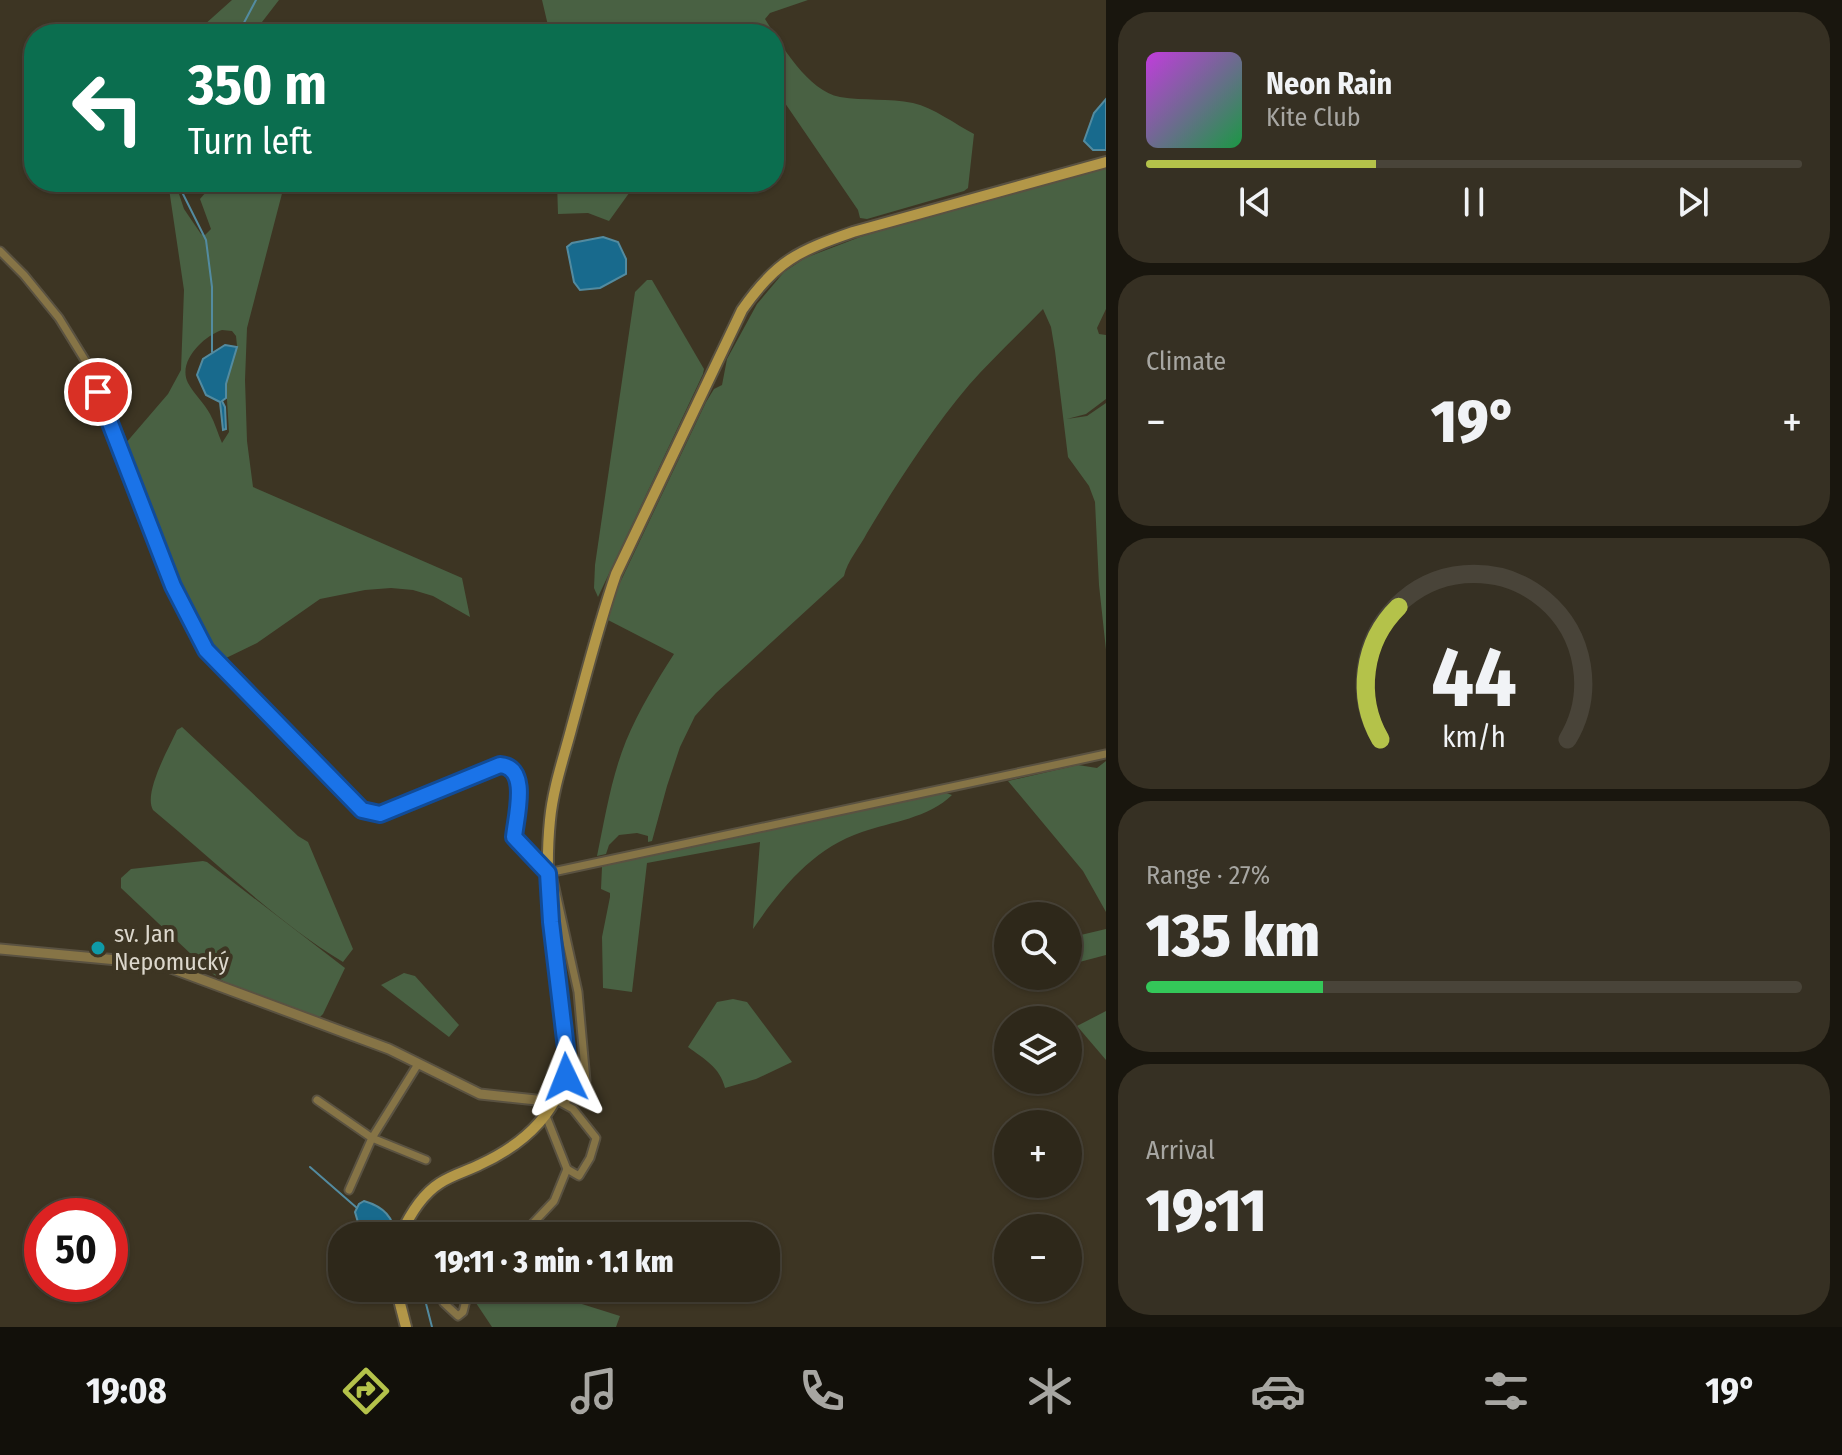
<!DOCTYPE html>
<html lang="en">
<head>
<meta charset="utf-8">
<style>
	body { margin:0; font-family:"Fira Sans Condensed",sans-serif; background:#363023; color:#f1f3f6; height:100vh; display:flex; flex-direction:column; font-size:30px; white-space:nowrap }
	* { box-sizing:border-box; margin:0 }
	p { font-size:26px; color:#a7a6a2 }
	.icon { flex:none; width:44px; height:44px; fill:none; stroke:currentColor; stroke-width:2; stroke-linecap:round; stroke-linejoin:round }
	.map { position:relative; flex:1; overflow:hidden }
	.sheet { display:flex; flex-direction:column; gap:12px; padding:12px; background:#19160e; width:736px }
	.sheet>* { flex:none }
	.top-card { position:absolute; left:24px; top:24px; width:760px; height:168px; border-radius:32px; box-shadow:0 2px 6px #0004,0 0 0 2px #494439; background:#0b6e4f; color:#fff; overflow:hidden }
	.tools { position:absolute; left:994px; top:902px; display:grid; gap:16px }
	.tools a { display:grid; place-items:center; width:88px; height:88px; border-radius:50%; background:#2e281a; box-shadow:0 2px 6px #0004,0 0 0 2px #494439; font-size:40px }
	.speed { position:absolute; left:24px; top:1198px; display:flex; gap:16px; font-size:40px; font-weight:700; text-align:center }
	.speed>* { display:grid; place-content:center; width:104px; height:104px; border-radius:50%; background:#2e281a; box-shadow:0 2px 6px #0004,0 0 0 2px #494439; line-height:1 }
	.speed .limit { border:12px solid #d22; background:#fff; color:#111 }
	.pin { position:absolute; display:grid; place-items:center; width:68px; height:68px; color:#fff; margin:-34px; border:4px solid #fff; border-radius:50%; box-shadow:0 2px 8px #0007 }
	.me { position:absolute; width:88px; margin:-44px; rotate:358deg; stroke-linejoin:round; filter:drop-shadow(0 0 6px #0008) }
	.turn { display:flex; align-items:center; gap:28px; height:168px; padding:0 32px; font-size:36px }
	.turn .icon { width:104px; height:104px; stroke-width:2.5 }
	.turn b { display:block; font-size:56px; line-height:68px }
	.big { font-size:60px; font-weight:800; line-height:1.1 }
	.sheet .tile { flex:1; display:flex; flex-direction:column; justify-content:center; gap:12px; min-width:0; padding:0 28px; border-radius:32px; background:#363023 }
	.sheet .dial { align-items:center; gap:0 }
	.dial svg { height:208px; overflow:visible; fill:none; stroke:#494439; stroke-width:7; stroke-linecap:round; text-anchor:middle }
	.dial text { fill:#f1f3f6; stroke:none }
	.song { display:flex; align-items:center; gap:24px }
	.cover { width:96px; height:96px; border-radius:12px; background:linear-gradient(135deg,hsl(290 70% 55%),hsl(140 70% 35%)) }
	.played { height:8px; border-radius:4px; background:linear-gradient(90deg,#b4c24a 35%,#494439 35%) }
	.keys { display:flex; justify-content:space-around; direction:ltr }
	.heat { display:flex; justify-content:space-between; align-items:center; font-size:44px; direction:ltr }
	.charge { height:12px; border-radius:6px; background:linear-gradient(90deg,#34c759 27%,#494439 0) }
	.trip { position:absolute; left:328px; top:1222px; width:452px; height:80px; border-radius:32px; background:#2e281a; box-shadow:0 2px 6px #0004,0 0 0 2px #494439; font-weight:800; line-height:80px; text-align:center }
	.tabs { display:flex; height:128px; justify-content:space-around; align-items:center; background:#12100a; color:#a7a6a2 }
	.tabs .icon { width:56px; height:56px }
	.tabs .active { color:#b4c24a }
	.tabs b { font-size:36px; color:#f1f3f6 }
	main { display:flex; flex:1; min-height:0 }
	.map>svg:first-child { display:block }
	.green { fill:#496143; fill-rule:evenodd }
	.water { fill:#186a8d; stroke:#538ba0; stroke-width:2 }
	.lines { fill:none; stroke-linecap:round; stroke-linejoin:round }
	.stream { stroke:#538ba0; stroke-width:2 }
	.minor-casing { stroke:#5a5241; stroke-width:11 }
	.tertiary-casing { stroke:#5a5241; stroke-width:13 }
	.secondary-casing { stroke:#5a5241; stroke-width:14 }
	.minor { stroke:#867446; stroke-width:7 }
	.tertiary { stroke:#867446; stroke-width:9 }
	.secondary { stroke:#b39748; stroke-width:10 }
	.route-casing { stroke:#114b97; stroke-width:20 }
	.route { stroke:#1a73e8; stroke-width:14 }
	.culture-dot { fill:#0f9aa8; stroke:#3d3523; stroke-width:3 }
	.labels { text-anchor:middle; dominant-baseline:central; stroke-width:8; stroke-linejoin:round; paint-order:stroke }
	.poi-label { font-size:24px; fill:#dcd7cc; stroke:#3d3523; text-anchor:start }
</style>
</head>
<body>
<main>
<div class="map">
<svg width="1106" height="1327" viewBox="0 0 1106 1327">
	<rect width="100%" height="100%" fill="#3d3523"/>
	<g class="green">
		<polygon points="232,0 279,0 262,22 272,34 194,34"/>
		<path d="M542,0H808L770,13L765,19C781,45 808,91 840,97C864,101 889,98 913,103C934,108 955,124 974,134L968,188L964,191L867,219L860,218L858,210L774,87V34H550Z"/>
		<path d="M1106,167V309L1097,328L1099,334L1106,335V399L1086,414L1067,419L1087,416L1106,403V650L1099,585L1095,502L1089,486L1068,457L1055,351L1051,327L1043,309C1018,335 992,359 969,385C931,430 897,483 867,533C860,547 847,561 844,576L716,693L695,716L680,747L667,786L652,841L648,842V836L637,833L619,835L609,845L606,854L597,856C605,818 611,778 626,741C639,710 656,682 674,654L608,620L616,591L706,402L714,389L722,385L727,359L757,304L784,272L805,258L860,237L937,213Z"/>
		<path d="M168,182H175L184,209L201,234L205,235L211,229L200,199L206,192L187,182H285L247,328L245,380L247,441L253,487L462,578L470,617L433,596L413,590L391,588L365,590L320,599L257,643L224,659C183,630 145,495 125,444L168,394L181,370L184,290ZM222,330L232,331L236,336L237,346L226,384L229,432L222,443C218,434 215,423 210,414C204,403 194,394 188,383C177,361 204,336 222,330Z"/>
		<polygon points="557,182 637,182 609,221 588,213 558,214"/>
		<polygon points="647,280 652,280 704,369 703,374 598,597 594,588 595,565 635,292"/>
		<path d="M182,727L298,836L308,842L353,949L343,962C274,920 215,861 153,810C143,793 169,748 177,730Z"/>
		<polygon points="1106,761 1106,912 1083,871 1008,781 1078,765 1097,768"/>
		<path d="M946,793L952,795C929,818 891,822 862,832C814,848 781,888 753,929L760,842L647,863L632,992L603,988L602,937L610,897V893L601,889L602,867L615,862Z"/>
		<polygon points="203,861 207,862 345,968 323,1014 320,1017 312,1015 226,983 210,972 121,888 121,878 131,869"/>
		<polygon points="1106,929 1106,955 1068,965 1068,938"/>
		<polygon points="404,973 415,976 459,1025 449,1037 381,985"/>
		<path d="M733,999L747,1002L792,1062L756,1079L725,1088C720,1067 704,1059 688,1047L717,1002Z"/>
		<polygon points="1106,1011 1106,1060 1077,1026"/>
		<polygon points="484,1288 531,1288 620,1316 616,1327 492,1327 476,1303"/>
	</g>
	<g class="water">
		<polygon points="1106,99 1106,150 1093,150 1084,141 1094,113"/>
		<polygon points="603,237 618,242 626,259 626,274 600,288 580,290 574,282 567,247 572,243"/>
		<polygon points="225,345 237,347 226,384 226,398 222,401 225,407 226,429 223,430 220,402 206,395 197,375 203,359"/>
		<path d="M364,1201C381,1206 394,1215 394,1234L362,1236L355,1212L359,1204Z"/>
	</g>
	<g class="lines">
		<g class="stream">
			<polyline points="238,34 256,0"/>
			<polyline points="177,182 206,240 212,287 212,352"/>
			<polyline points="310,1167 357,1208"/>
			<polyline points="422,1288 432,1327"/>
		</g>
		<g class="minor-casing">
			<g id="minor">
				<path d="M0,251L24,275L59,318L88,365L173,586L206,650L350,799L362,810L380,814L500,765C530,767 516,816 514,837L553,879L578,992L586,1081L564,1103"/>
				<polyline points="548,873 1106,754"/>
				<polyline points="317,1100 372,1138 426,1160"/>
				<polyline points="546,1116 567,1169 579,1176 590,1158 596,1138 573,1109 560,1102"/>
				<polyline points="349,1190 372,1138 418,1064"/>
				<polyline points="443,1236 454,1229 463,1230 470,1236"/>
				<polyline points="521,1236 554,1201 567,1169"/>
				<polyline points="436,1288 444,1303 458,1316 463,1312 469,1288"/>
			</g>
		</g>
		<g class="tertiary-casing">
			<polyline id="tertiary" points="0,949 160,964 389,1049 480,1094 555,1102"/>
		</g>
		<g class="secondary-casing">
			<g id="secondary">
				<path d="M400,1236C409,1216 421,1195 440,1183C452,1175 467,1171 479,1165C525,1144 564,1109 567,1057C558,979 542,899 550,820C553,788 564,757 572,726C586,675 599,623 616,574L742,310C776,261 798,251 853,232L1106,162"/>
				<polyline points="396,1288 406,1327"/>
			</g>
		</g>
		<use href="#minor" class="minor"/>
		<use href="#tertiary" class="tertiary"/>
		<use href="#secondary" class="secondary"/>
	</g>
	<g class="lines">
		<g class="route-casing">
			<path id="route" d="M98,392L173,586L206,650L362,810L380,814L500,765C530,767 516,816 514,837L548,873L551,922L567,1057L566,1077"/>
		</g>
		<use href="#route" class="route"/>
	</g>
	<circle class="culture-dot" cx="98" cy="948" r="8"/>
	<g class="labels">
		<g class="poi-label">
			<text x="114" y="934">sv. Jan<tspan x="114" dy="28">Nepomucký</tspan></text>
		</g>
	</g>
</svg>
<div class="tools">
<a><svg class="icon" aria-label="search" viewBox="0 0 24 24"><circle cx="10" cy="10" r="6"/><path d="M15 15l6 6"/></svg></a>
<a><svg class="icon" aria-label="layers" viewBox="0 0 24 24"><path d="M12 4l9 5-9 5-9-5zM3 14l9 5 9-5"/></svg></a>
<a>+</a>
<a>−</a>
</div>
<div class="speed"><div class="limit">50</div></div>
<div class="pin" style="left:98px;top:392px;background:#d93025"><svg class="icon" aria-label="arrive" viewBox="0 0 24 24"><path d="M6 21V4h12l-3 4 3 4H6"/></svg></div>
<svg class="me" style="left:566px;top:1077px" viewBox="-20 -20 40 40"><path d="M0-17L14 15 0 8-14 15z" fill="#1a73e8" stroke="#fff" stroke-width="4"/></svg>
<div class="trip">19:11 · 3 min · 1.1 km</div>
<div class="top-card">
<div class="turn"><svg class="icon" aria-label="left" viewBox="0 0 24 24"><path d="M17 20v-9H6M10 6l-5 5 5 5"/></svg><div><b>350 m</b>Turn left</div></div>
</div>
</div>
<section class="sheet">
<div class="tile">
<div class="song"><i class="cover"></i><div><b>Neon Rain</b><p>Kite Club</p></div></div>
<div class="played"></div>
<div class="keys"><svg class="icon" aria-label="previous" viewBox="0 0 24 24"><path d="M18 5L8 12l10 7zM5 5v14"/></svg><svg class="icon" aria-label="pause" viewBox="0 0 24 24"><path d="M8 5v14M16 5v14"/></svg><svg class="icon" aria-label="next" viewBox="0 0 24 24"><path d="M6 5l10 7-10 7zM19 5v14"/></svg></div>
</div>
<div class="tile"><p>Climate</p>
<div class="heat"><a>−</a><b class="big">19°</b><a>+</a></div>
</div>
<div class="tile dial"><svg viewBox="0 0 100 80">
<path d="M14 69A42 42 0 1 1 86 69"/>
<path d="M14 69A42 42 0 0 1 21 18" stroke="#b4c24a"/>
<text x="50" y="56" font-size="32" font-weight="700">44</text>
<text x="50" y="72" font-size="11">km/h</text>
</svg></div>
<div class="tile"><p>Range · 27%</p><b class="big">135 km</b><div class="charge"></div></div>
<div class="tile"><p>Arrival</p><b class="big">19:11</b></div>
</section>
</main>
<nav class="tabs">
<b>19:08</b>
<svg class="icon active" aria-label="directions" viewBox="0 0 24 24"><path d="M12 3l9 9-9 9-9-9zM9 14v-3h6M13 9l2 2-2 2"/></svg>
<svg class="icon" aria-label="music" viewBox="0 0 24 24"><path d="M9 18V5l10-2v13"/><circle cx="6" cy="18" r="3"/><circle cx="16" cy="16" r="3"/></svg>
<svg class="icon" aria-label="phone" viewBox="0 0 24 24"><path d="M5 4h4l2 5-3 2q2 4 5 5l2-3 5 2v4C11 20 4 13 5 4z"/></svg>
<svg class="icon" aria-label="climate" viewBox="0 0 24 24"><path d="M12 3v18M4 7l16 10M4 17L20 7"/></svg>
<svg class="icon" aria-label="car" viewBox="0 0 24 24"><path d="M5 17H2v-5l4-1 3-4h7l3 4 3 1v5h-3M9 17h6M6 11h13"/><circle cx="7" cy="17" r="2"/><circle cx="17" cy="17" r="2"/></svg>
<svg class="icon" aria-label="filters" viewBox="0 0 24 24"><path d="M4 7h16M4 17h16"/><circle cx="9" cy="7" r="2"/><circle cx="15" cy="17" r="2"/></svg>
<b>19°</b>
</nav>
</body>
</html>
